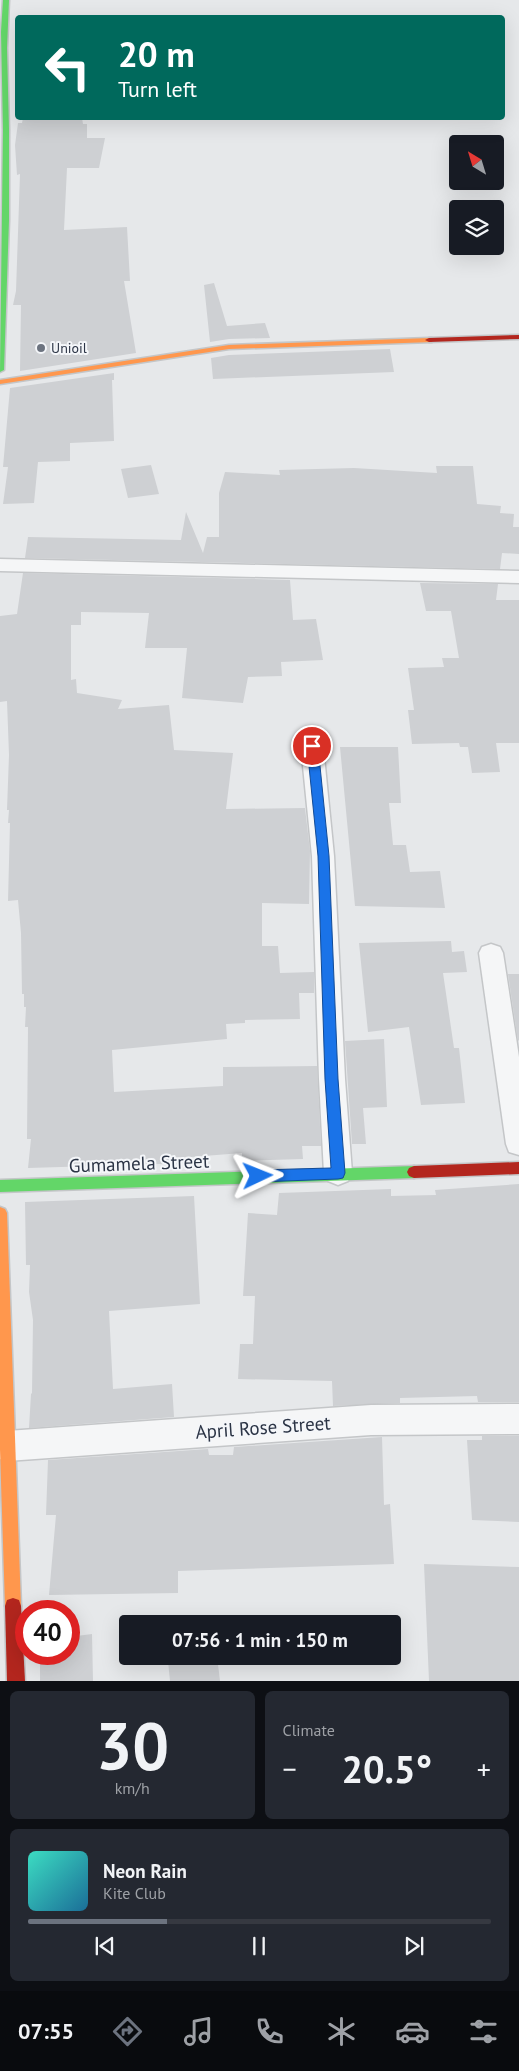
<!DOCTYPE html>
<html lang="en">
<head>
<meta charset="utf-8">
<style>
	body { margin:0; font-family:"PT Sans",sans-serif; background:#242831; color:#f1f3f6; height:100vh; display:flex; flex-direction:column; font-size:19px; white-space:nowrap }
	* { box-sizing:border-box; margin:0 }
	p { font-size:16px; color:#9ea1a6 }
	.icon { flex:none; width:28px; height:28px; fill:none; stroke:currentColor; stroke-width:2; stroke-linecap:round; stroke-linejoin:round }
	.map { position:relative; height:1681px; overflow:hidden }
	.side { display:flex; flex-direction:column; gap:10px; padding:10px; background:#0d0f14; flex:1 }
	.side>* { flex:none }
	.top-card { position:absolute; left:15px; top:15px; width:490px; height:105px; border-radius:5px; box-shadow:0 5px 20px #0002; background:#00695c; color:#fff; overflow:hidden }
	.needle { width:32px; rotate:322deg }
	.fabs { position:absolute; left:449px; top:135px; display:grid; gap:10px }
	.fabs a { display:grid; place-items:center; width:55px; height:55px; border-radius:5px; background:#171b24; box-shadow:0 5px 20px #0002; font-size:25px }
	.speed { position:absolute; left:15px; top:1600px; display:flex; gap:10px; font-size:25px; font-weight:700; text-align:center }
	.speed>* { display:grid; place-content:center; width:65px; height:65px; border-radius:50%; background:#171b24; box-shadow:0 5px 20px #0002; line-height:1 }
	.speed .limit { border:8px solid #d22; background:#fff; color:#111 }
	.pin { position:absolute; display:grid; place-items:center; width:42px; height:42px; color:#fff; margin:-21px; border:2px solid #fff; border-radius:50%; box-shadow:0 1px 5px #0007 }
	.me { position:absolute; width:55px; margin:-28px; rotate:88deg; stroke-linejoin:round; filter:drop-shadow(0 0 4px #0008) }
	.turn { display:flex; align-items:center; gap:18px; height:105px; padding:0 20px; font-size:22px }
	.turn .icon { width:65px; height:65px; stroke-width:2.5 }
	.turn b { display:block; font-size:35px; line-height:42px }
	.big { font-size:38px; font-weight:700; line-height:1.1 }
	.side .card { flex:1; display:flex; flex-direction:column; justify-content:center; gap:8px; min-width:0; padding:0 18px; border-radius:8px; background:#242831 }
	.side .dial { align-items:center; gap:0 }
	.dial b { font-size:65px; line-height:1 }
	.song { display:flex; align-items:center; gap:15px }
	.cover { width:60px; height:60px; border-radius:8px; background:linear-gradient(135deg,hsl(170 70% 55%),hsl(200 70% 35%)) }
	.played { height:5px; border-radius:2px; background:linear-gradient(90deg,#6c737f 30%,#363941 30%) }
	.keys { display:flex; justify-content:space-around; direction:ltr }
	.heat { display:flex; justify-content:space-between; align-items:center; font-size:28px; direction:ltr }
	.side .tiles { flex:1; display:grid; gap:10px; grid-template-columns:1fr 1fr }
	.card:last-child { grid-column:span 2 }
	.trip { position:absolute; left:119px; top:1615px; width:282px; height:50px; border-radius:5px; background:#171b24; box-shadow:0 5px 20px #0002; font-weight:700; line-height:50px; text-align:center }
	.tab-bar { display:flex; height:80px; justify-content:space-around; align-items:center; background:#090b0e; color:#9ea1a6 }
	.tab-bar .icon { width:35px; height:35px }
	.tab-bar .on { color:#6c737f }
	.tab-bar b { font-size:22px; color:#f1f3f6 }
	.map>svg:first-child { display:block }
	.building { fill:#ced0d3 }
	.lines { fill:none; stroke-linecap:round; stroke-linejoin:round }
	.street-casing { stroke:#c4c6c8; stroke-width:3 }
	.fast-casing { stroke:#c4c6c8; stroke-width:3 }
	.slow-casing { stroke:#c4c6c8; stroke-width:3 }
	.jam-casing { stroke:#c4c6c8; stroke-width:3 }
	.street { fill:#f5f6f7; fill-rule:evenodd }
	.fast { fill:#63d668; fill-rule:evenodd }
	.slow { fill:#ff974d; fill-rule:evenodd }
	.jam { fill:#b3261e; fill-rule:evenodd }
	.route { fill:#1a73e8; stroke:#114b97 }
	.poi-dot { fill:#6c737f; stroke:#f4f6f9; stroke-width:2 }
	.labels { text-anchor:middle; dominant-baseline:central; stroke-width:4; stroke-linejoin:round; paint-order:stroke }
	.far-poi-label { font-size:14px; fill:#2b3445; stroke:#f4f6f9; text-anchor:start }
	.near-street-label { font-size:19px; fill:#2b3445; stroke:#f4f6f9 }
</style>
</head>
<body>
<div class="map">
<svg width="519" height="1681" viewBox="0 0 519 1681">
	<rect width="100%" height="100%" fill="#e6e8ea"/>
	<g class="building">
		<polygon points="23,118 82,118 83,124 87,124 87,138 105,138 99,168 67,168 64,230 127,227 130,281 124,281 136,353 20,371 21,305 13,305 16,291 20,174 17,175 15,145 18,123 22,123"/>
		<polygon points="214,283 227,326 265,323 270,338 229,339 210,342 204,285"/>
		<polygon points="390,349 394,372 213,379 211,358 229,355"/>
		<polygon points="114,373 114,380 112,380 114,441 70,443 70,461 38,462 34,503 3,504 8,467 3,467 10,388"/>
		<polygon points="151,465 159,494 128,498 121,469"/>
		<polygon points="436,466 473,466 477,504 501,506 500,513 514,514 513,527 519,527 519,554 502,553 500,569 25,558 28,537 181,540 186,512 203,553 207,537 219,537 219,493 225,472 280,475 279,470 354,468 437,473"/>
		<polygon points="23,573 290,580 293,620 316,619 323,660 281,662 282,676 248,677 243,703 182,698 187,648 145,648 149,613 81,612 81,625 71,625 71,680 76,679 77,693 122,700 118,709 169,705 174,750 233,753 226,809 305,808 310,851 309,904 262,903 262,946 278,946 280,973 314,972 314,993 299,993 300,1019 245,1020 245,1023 226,1024 227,1039 112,1050 114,1092 223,1086 223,1067 317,1066 321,1146 302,1146 303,1159 242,1161 242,1153 191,1157 192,1163 28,1168 31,1139 27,1139 28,1027 25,1027 26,1007 24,1007 24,994 22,994 21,933 18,900 8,901 10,823 8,823 9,810 7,810 9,755 7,701 0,702 0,616 17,614"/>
		<polygon points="420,583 498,584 496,600 519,600 519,743 496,743 500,772 472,773 468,747 460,747 459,743 412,744 408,710 414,710 408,668 444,667 442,658 459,658 451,611 426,611"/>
		<polygon points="340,747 398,747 401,803 389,803 393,845 406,845 410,872 440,871 445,908 355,906"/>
		<polygon points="451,941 452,952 464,951 467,972 443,973 454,1048 459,1048 465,1103 421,1105 409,1027 368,1032 359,943"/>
		<polygon points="508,974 519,974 519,1040 518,1041"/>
		<polygon points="384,1039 387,1107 363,1108 366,1144 352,1144 345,1041"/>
		<polygon points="519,1184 519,1402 478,1402 477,1396 400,1398 400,1403 333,1406 332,1381 238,1379 240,1344 253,1344 255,1296 243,1296 248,1213 277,1215 279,1193 391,1189 391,1196 436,1195 435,1190"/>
		<polygon points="194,1196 200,1304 109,1311 113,1389 172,1384 174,1417 29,1428 31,1394 32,1393 33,1320 29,1292 30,1265 26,1265 25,1202"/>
		<polygon points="482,1436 519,1436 519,1522 472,1520 467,1440 482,1440"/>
		<polygon points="382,1437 384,1505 390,1504 394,1564 178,1571 178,1593 49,1595 56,1515 46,1515 48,1460 208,1449 209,1455 233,1455 234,1447"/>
		<polygon points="424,1564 519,1567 519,1681 429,1681"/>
		<polygon points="92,1634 93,1681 40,1681 40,1654 69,1654 69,1637"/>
		<polygon points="199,1656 217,1656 220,1681 170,1681 168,1661"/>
	</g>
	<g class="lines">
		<g class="street-casing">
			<g id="street">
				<polygon points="0,559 519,571 519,583 0,571"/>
				<polygon points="312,739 319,741 323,746 334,856 345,1079 352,1173 348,1181 338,1185 328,1181 324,1173 319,1079 312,856 301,746 305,741"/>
				<polygon points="491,944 500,947 503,953 519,1057 519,1155 509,1152 506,1144 479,953 482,947"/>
				<polygon points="519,1404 519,1434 371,1435 7,1461 0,1459 0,1433 7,1431 371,1405"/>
			</g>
		</g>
		<g class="fast-casing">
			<g id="fast">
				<polygon points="3,0 9,0 7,48 9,130 9,220 4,370 0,372 3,130 1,32"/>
				<polygon points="414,1166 419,1168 421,1172 419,1176 414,1178 0,1192 0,1180"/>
			</g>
		</g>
		<g class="slow-casing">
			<g id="slow">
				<polygon points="429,338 432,338 432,342 229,349 0,384 0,380 229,345"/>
				<polygon points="0,1207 5,1209 7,1213 21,1606 19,1612 13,1614 7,1612 5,1606 0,1450"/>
			</g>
		</g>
		<g class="jam-casing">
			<g id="jam">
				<polygon points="519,335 519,339 429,342 425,340 429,338"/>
				<polygon points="519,1162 519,1174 414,1178 409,1176 407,1172 409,1168 414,1166"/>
				<polygon points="13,1598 19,1600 21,1606 25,1681 7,1681 5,1606 7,1600"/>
			</g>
		</g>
		<use href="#street" class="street"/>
		<use href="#fast" class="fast"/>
		<use href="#slow" class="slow"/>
		<use href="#jam" class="jam"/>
	</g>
	<polygon class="route" points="312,742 318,746 329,856 338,1079 345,1173 343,1178 338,1179 258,1182 254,1181 252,1176 254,1172 258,1170 331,1168 325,1079 318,856 307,746"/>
	<circle class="poi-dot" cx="41" cy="348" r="5"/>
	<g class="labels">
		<g class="far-poi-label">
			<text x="51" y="348">Unioil</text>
		</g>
		<g class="near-street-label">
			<text transform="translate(139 1163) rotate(-2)">Gumamela Street</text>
			<text transform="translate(263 1427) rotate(-4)">April Rose Street</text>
		</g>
	</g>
</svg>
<div class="fabs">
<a><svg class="needle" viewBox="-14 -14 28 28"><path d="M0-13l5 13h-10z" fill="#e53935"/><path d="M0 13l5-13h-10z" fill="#9ea1a6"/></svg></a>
<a><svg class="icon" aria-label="layers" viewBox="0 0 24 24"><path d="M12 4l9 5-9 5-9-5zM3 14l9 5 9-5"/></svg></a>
</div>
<div class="speed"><div class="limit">40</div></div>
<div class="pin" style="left:312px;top:746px;background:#d93025"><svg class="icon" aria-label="arrive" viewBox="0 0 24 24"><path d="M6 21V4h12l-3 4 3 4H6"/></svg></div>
<svg class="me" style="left:258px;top:1176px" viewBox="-20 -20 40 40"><path d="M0-17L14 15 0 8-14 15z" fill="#1a73e8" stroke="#fff" stroke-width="4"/></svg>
<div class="trip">07:56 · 1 min · 150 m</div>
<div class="top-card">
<div class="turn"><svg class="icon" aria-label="left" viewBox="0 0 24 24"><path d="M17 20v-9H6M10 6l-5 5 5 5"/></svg><div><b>20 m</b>Turn left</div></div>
</div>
</div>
<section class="side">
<div class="tiles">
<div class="card dial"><b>30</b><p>km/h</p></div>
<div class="card"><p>Climate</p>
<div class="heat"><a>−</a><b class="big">20.5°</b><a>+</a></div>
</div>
<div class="card">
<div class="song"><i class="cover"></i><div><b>Neon Rain</b><p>Kite Club</p></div></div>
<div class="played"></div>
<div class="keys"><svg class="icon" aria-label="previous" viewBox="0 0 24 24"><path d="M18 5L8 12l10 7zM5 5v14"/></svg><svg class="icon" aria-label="pause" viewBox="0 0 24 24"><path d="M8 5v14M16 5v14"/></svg><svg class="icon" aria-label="next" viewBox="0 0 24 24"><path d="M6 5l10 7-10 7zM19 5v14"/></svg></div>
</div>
</div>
</section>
<nav class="tab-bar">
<b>07:55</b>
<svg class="icon on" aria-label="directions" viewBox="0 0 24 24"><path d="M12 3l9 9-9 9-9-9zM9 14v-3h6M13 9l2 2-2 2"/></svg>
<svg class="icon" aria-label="music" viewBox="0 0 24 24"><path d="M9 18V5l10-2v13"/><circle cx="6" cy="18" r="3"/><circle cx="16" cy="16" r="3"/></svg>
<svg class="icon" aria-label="phone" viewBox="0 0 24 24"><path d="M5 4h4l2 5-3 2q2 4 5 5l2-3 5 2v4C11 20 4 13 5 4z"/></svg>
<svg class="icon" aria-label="climate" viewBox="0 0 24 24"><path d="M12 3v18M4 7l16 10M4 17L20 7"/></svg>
<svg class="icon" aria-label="car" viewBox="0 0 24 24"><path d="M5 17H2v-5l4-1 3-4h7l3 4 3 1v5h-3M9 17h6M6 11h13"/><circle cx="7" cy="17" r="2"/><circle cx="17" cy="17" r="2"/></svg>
<svg class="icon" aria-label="filters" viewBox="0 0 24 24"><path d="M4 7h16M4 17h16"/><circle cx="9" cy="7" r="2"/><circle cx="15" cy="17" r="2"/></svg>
</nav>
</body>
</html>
